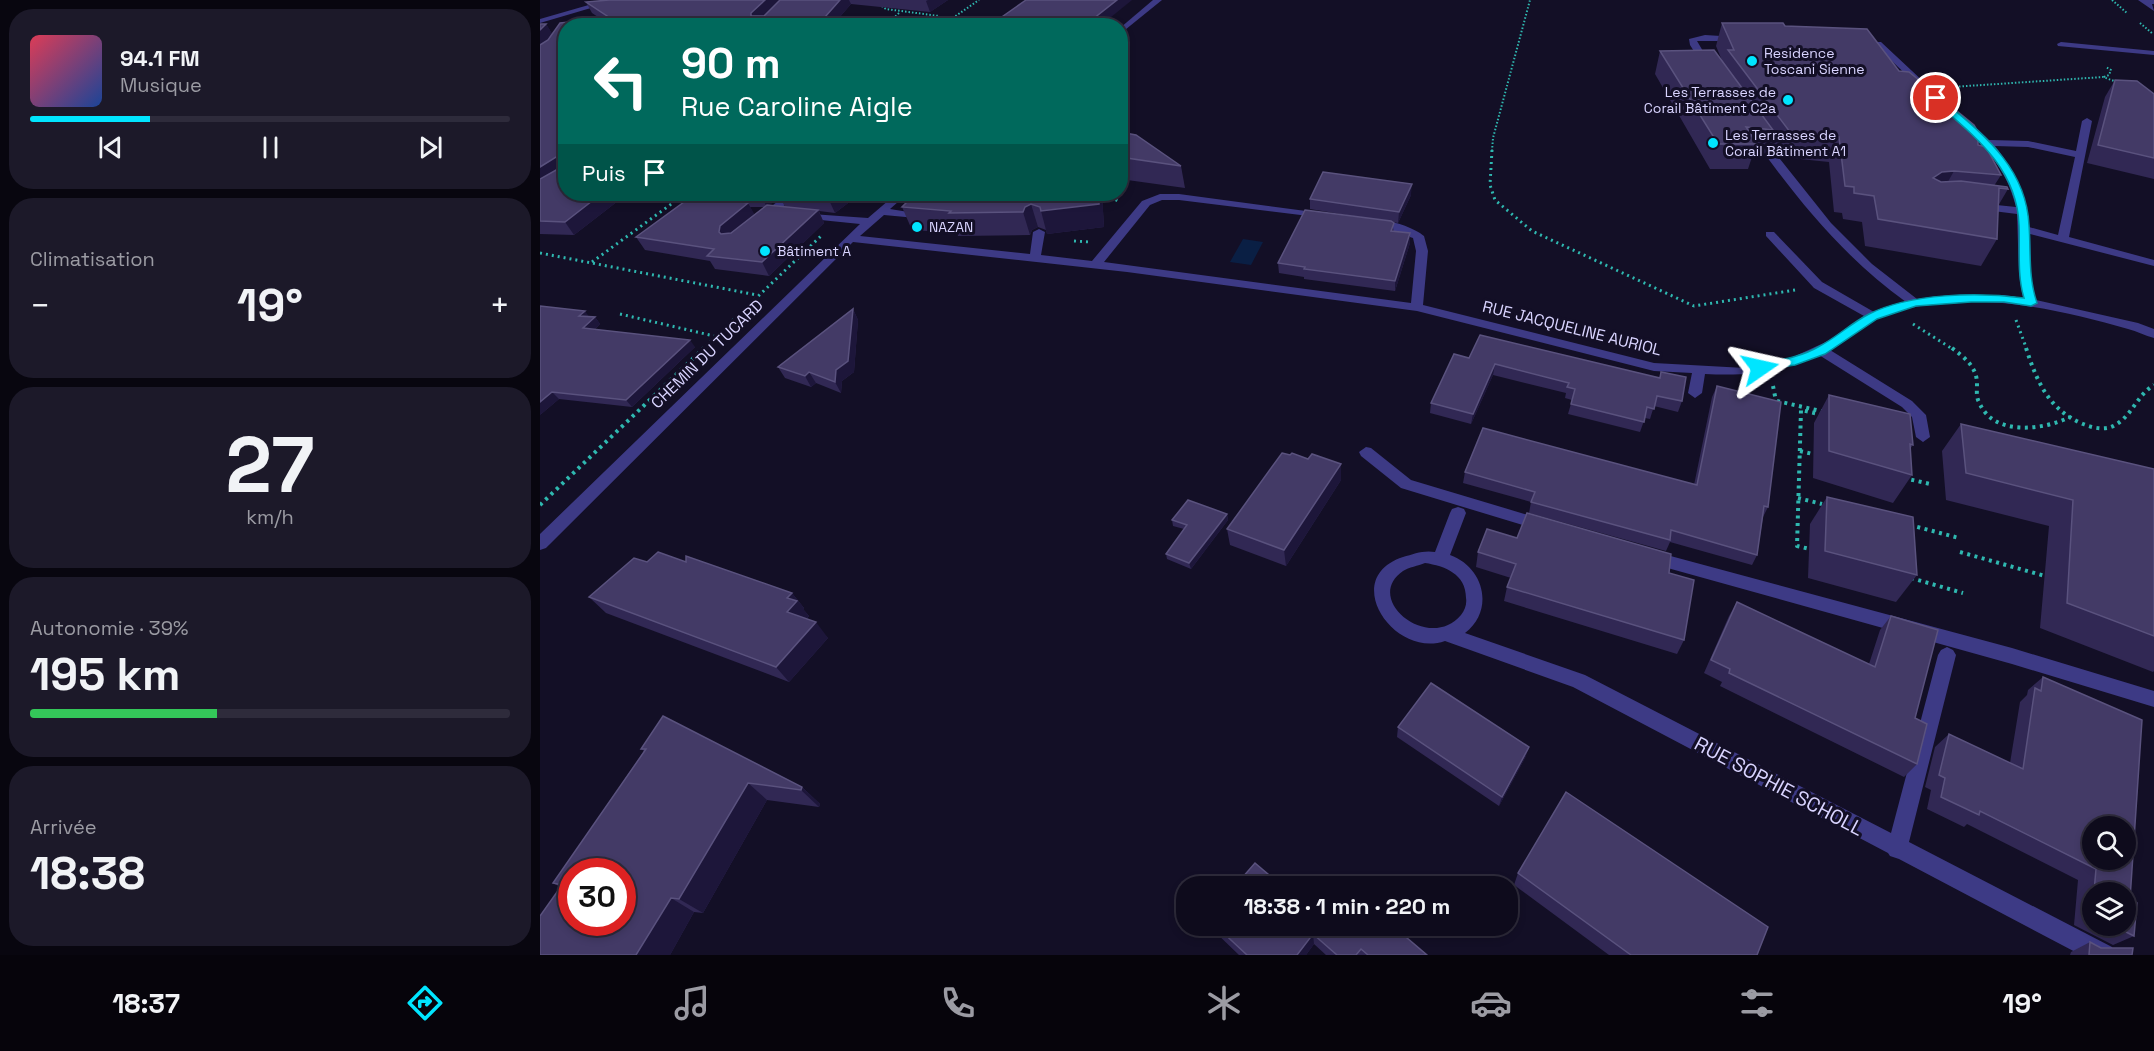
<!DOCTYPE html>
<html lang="fr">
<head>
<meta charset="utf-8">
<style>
	body { margin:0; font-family:"Space Grotesk",sans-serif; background:#1c1929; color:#f1f3f6; height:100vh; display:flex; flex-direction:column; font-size:22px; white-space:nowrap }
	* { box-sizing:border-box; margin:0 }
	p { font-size:20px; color:#9b9ba3 }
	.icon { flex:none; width:33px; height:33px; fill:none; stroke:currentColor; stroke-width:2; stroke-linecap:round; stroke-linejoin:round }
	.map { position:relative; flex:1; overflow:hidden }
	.sheet { display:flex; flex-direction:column; gap:9px; padding:9px; background:#08060f; width:540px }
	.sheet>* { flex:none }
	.hud { position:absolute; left:18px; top:18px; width:570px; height:183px; border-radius:24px; box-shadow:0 3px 9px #0003,0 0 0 2px #2e2b3b; background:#00695c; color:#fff; overflow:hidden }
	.fabs { position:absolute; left:1542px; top:816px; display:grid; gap:12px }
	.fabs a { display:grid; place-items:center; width:54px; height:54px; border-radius:50%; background:#0e0b1c; box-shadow:0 3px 9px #0003,0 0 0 2px #2e2b3b; font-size:30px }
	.speed { position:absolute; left:18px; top:858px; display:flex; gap:12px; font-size:30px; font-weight:700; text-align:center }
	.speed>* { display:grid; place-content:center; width:78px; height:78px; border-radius:50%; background:#0e0b1c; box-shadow:0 3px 9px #0003,0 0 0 2px #2e2b3b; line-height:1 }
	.speed .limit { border:9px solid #d22; background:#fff; color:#111 }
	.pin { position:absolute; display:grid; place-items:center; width:51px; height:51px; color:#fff; margin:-26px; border:3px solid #fff; border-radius:50%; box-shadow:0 2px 6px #0007 }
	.me { position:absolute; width:66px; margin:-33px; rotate:79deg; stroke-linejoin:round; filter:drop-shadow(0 0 4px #0008) }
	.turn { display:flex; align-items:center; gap:21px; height:126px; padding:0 24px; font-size:27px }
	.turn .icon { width:78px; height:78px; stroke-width:2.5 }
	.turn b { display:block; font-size:42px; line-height:51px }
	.then { display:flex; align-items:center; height:57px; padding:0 24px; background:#0003; gap:12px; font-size:22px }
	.big { font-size:45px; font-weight:700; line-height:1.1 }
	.sheet .card { flex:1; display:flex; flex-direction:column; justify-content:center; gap:9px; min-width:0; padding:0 21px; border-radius:24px; background:#1c1929 }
	.sheet .dial { align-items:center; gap:0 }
	.dial b { font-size:78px; line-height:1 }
	.song { display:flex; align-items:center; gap:18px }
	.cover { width:72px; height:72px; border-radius:9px; background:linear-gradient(135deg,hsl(350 70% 55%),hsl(220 70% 35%)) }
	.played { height:6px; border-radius:3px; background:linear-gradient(90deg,#00e5ff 25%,#2e2b3b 25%) }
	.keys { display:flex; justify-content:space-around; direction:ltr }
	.heat { display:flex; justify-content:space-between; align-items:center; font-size:33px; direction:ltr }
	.charge { height:9px; border-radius:4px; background:linear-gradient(90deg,#34c759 39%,#2e2b3b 0) }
	.trip { position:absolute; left:636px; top:876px; width:342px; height:60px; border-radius:24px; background:#0e0b1c; box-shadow:0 3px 9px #0003,0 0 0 2px #2e2b3b; font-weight:700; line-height:60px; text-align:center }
	.tabs { display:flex; height:96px; justify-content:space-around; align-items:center; background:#06040b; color:#9b9ba3 }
	.tabs .icon { width:42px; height:42px }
	.tabs .on { color:#00e5ff }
	.tabs b { font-size:27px; color:#f1f3f6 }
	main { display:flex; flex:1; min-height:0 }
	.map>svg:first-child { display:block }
	.water { fill:#0a1f44 }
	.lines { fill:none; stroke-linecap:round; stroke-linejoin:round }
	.path-far2 { stroke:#2fb8b0; stroke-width:2; stroke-dasharray:1.5 2; stroke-linecap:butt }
	.path-far1 { stroke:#2fb8b0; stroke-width:3; stroke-dasharray:2 4; stroke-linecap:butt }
	.path { stroke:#2fb8b0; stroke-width:4; stroke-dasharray:3 4.5; stroke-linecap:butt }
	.minor { fill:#3d3a85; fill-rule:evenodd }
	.wall { fill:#312854; fill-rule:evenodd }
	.shaded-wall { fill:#1d163a }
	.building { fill:#433a66; stroke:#5a527e; stroke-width:1.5; fill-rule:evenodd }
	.route { fill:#00e5ff; stroke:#0095a6; stroke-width:1.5 }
	.poi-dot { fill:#00e5ff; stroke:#130f26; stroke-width:2 }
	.labels { text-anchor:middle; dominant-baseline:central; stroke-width:6; stroke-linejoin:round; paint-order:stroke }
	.far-poi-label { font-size:14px; fill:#d9d4ff; stroke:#130f26; text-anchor:start }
	.street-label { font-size:16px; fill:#d9d4ff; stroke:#130f26 }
	.near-street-label { font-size:20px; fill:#d9d4ff; stroke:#130f26 }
</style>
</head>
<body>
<main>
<section class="sheet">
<div class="card">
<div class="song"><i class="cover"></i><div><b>94.1 FM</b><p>Musique</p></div></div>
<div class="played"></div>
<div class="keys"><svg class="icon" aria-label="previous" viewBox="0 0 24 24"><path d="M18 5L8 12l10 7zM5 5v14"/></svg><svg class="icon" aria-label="pause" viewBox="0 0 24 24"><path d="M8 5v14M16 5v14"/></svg><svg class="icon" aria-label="next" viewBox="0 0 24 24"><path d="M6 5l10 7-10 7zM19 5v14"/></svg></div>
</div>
<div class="card"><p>Climatisation</p>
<div class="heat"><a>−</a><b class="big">19°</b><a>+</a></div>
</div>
<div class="card dial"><b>27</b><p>km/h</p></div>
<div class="card"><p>Autonomie · 39%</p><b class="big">195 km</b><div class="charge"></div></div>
<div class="card"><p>Arrivée</p><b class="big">18:38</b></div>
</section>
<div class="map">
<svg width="1614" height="955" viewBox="0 0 1614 955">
	<rect width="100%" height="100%" fill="#130f26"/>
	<polygon class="water" points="703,239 723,242 711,265 690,262"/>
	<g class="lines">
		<g class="path-far2">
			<polyline points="333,0 346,9 399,16"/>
			<polyline points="1572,0 1587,13"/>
			<polyline points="414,17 432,18 436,23 458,21"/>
			<polyline points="1600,23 1613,34"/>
			<polyline points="348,24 360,12"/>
			<polyline points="401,26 439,0"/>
			<polyline points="1564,77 1569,75 1571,70 1566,67"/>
			<polyline points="1412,87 1563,77 1577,82"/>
			<polyline points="952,151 953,138 990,0"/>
		</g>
		<g class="path-far1">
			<polyline points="952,150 950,185 955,200 992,231 1154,306 1255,290"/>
			<polyline points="565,194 580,202"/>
			<polyline points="534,241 550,242"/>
			<polyline points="0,253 217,295"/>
			<polyline points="52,262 145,194"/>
			<polyline points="80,314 174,336"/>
			<polyline points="1476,320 1487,350"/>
			<polyline points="1373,324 1414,350"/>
			<polyline points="162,350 281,236"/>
		</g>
		<g class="path">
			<path d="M1412,348C1425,358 1437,367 1437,384C1437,390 1436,397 1439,402C1453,437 1504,430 1530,417"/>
			<path d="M1486,348C1497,382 1509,410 1543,424C1553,428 1566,431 1575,425C1592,416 1597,395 1614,385"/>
			<polyline points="1233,386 1236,401"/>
			<polyline points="1237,401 1285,412"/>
			<polyline points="1260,451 1277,455"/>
			<polyline points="1364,478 1390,484"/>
			<polyline points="1258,498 1282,504"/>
			<polyline points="0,505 164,348"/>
			<polyline points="1370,525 1419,538"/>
			<polyline points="1274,550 1257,546 1261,410 1283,415"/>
			<polyline points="1420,552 1505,576"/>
			<polyline points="1371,578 1423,593"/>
		</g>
		<g class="minor">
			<polygon points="66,0 78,0 0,23 0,19"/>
			<polygon points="613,0 622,0 580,34 580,28"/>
			<polygon points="1598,0 1614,0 1614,4 1612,4 1614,11"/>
			<polygon points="1165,35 1197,37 1201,39 1197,41 1157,41 1173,68 1169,71 1166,70 1150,45 1149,39"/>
			<polygon points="1317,42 1341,42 1402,99 1394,101 1336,46 1320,46 1316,44"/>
			<polygon points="1521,42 1614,51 1614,55 1518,46 1517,44"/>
			<path d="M1547,118L1552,121L1529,237L1614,260V266L1490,234C1491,256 1489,279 1496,300L1598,323L1614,329V338C1605,336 1597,331 1588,329C1509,307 1418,286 1340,318C1321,325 1308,342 1290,350L1372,401L1386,415L1390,437L1383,442L1376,437L1372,417L1362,407L1279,355C1239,373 1208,376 1165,374L1162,393L1155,398L1148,393L1152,373L1114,371L877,311L587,272L313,242L6,548L0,550V534L320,224L261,218L256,215L257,213L328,218L356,194H367L350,209L387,215V219L344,215L320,236L490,254L493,232L499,229L505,232L501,255L552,261L602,201L620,194H639L781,213L785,214V218L639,200H622L610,205L564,262L871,303L876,251L873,238L829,224C841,215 873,227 884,236L888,251L883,305L1114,363L1205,368L1251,358L1288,341L1324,316L1274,288L1226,236V232H1234L1282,282L1334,312L1366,302C1302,256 1254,196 1209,132L1211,130H1217L1291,223L1332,264L1377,299L1464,295L1483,298L1479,275L1477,214L1437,209L1432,206L1437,203L1476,207C1465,164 1447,153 1420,122L1428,120L1449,140L1488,141L1536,151L1542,121ZM1455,146L1488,147L1535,157L1518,235L1489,227C1485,196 1475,171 1455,146Z"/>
			<polygon points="247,194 258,194 227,220 219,220 219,216"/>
			<polygon points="826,447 831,448 871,480 1008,521 1010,525 1008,529 1002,531 861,488 821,456 819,452"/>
			<path d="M918,507L924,509L926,513L910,555C944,567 955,610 925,633L1045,675L1351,833L1398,655L1401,650L1407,647L1413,650L1416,655L1369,842L1572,947L1575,955H1541L1359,859L1350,856L1348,853L1033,687L905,641C854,659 799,578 863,557C874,554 883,550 895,552L910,513L912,509ZM885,563C905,566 926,574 926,598C927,604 925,610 921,615C889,653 822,599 863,571C869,567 878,566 885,563Z"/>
			<polygon points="1112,551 1472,648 1614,691 1614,707 1472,664 1106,562 1104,557 1106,552"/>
		</g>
	</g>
	<g class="wall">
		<polygon points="69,0 408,0 390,12 311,4 292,26 26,26 26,194 87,194 34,235 0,234 0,24 6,24 12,34 20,23 61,19 52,13 46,2"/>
		<polygon points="1182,23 1245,26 1359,71 1381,87 1438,143 1438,145 1461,175 1454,186 1468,189 1458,206 1457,239 1441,266 1325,246 1322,222 1303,219 1302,213 1294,212 1289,162 1240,157 1229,141 1224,155 1213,154 1208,169 1170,169 1115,74 1120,51 1183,63 1176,46"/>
		<polygon points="1575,80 1614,94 1614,179 1547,163 1565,97"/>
		<polygon points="580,132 641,166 645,188 580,179"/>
		<path d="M155,194H320L295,213L279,211L284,223L229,276L175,269L170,261L105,250L96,237ZM240,197L245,207L229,205ZM210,207H225L214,215Z"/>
		<polygon points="380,194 562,194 564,227 507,234 506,230 498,227 492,230 490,235 418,236 417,233 372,230 362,207 380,198"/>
		<polygon points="871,195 858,223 852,222 854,232 870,233 870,243 855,291 764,279 764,277 739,273 738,263 831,219 770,209 770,199"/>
		<polygon points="313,309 318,320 314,372 302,381 301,393 276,383 271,387 245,378 238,367"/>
		<polygon points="49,317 55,317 60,324 55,329 155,347 92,407 19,399 0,415"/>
		<polygon points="929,358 1119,378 1121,372 1142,401 1138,412 1114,406 1110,419 1105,418 1100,432 1028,414 1032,400 1025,398 1026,393 953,375 931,424 890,413 891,403"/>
		<polygon points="1177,386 1228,507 1223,517 1217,555 1212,565 1130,542 1126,551 989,513 991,502 923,483 925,472 1154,485 1172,397"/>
		<polygon points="1289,395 1373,445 1370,449 1372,475 1353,503 1273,478 1274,423"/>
		<polygon points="1421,424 1614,469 1614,671 1613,672 1500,628 1509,526 1406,500 1402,451"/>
		<polygon points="801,480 746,566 690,545 687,529"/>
		<polygon points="1287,497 1377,575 1356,602 1268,578 1270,524"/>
		<polygon points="687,514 688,520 651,569 627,559 626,554 644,529 633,526 632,520"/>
		<polygon points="977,538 1129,573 1144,640 1137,654 964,601 967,587 971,578 936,567 938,552"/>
		<polygon points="146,562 252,593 264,608 263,609 269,616 267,619 288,638 249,682 66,613 49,597"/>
		<polygon points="1197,602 1329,664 1340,630 1351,616 1375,718 1377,764 1364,777 1180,686 1182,682 1164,673 1189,616"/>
		<path d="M1503,677L1590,899L1594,936L1573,945L1534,925L1538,880L1427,824L1424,827L1387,809L1391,790L1385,787L1395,747L1409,734L1470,763L1480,702L1487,695L1488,690ZM1552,892H1586V926H1552Z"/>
		<polygon points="123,716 262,787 280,804 279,807 227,800 163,913 154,912 130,955 0,955 20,887 13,883 104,751 101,749"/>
		<polygon points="858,727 986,756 959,806 857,737"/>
		<polygon points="978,873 1217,955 1069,955 974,885"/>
		<polygon points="671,926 853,926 887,955 786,955 774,944 766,955 699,955 672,929"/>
		<polygon points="1550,942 1561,948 1592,955 1530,955 1531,952"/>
	</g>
	<g class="shaded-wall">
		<polygon points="225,0 241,0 216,24 211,16 211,13"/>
		<polygon points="300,0 309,0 311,4 292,26 277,26"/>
		<polygon points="388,0 408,0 390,12 386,1"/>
		<polygon points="577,0 592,0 560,26 544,26"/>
		<polygon points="6,24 13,35 0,50 0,30"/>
		<polygon points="16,157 25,170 0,185 0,167"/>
		<polygon points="1414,171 1400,196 1393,178 1402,172"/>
		<polygon points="872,184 871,195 858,223 859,212"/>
		<polygon points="61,194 87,194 34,235 25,222"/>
		<polygon points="189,194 196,206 208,203 216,217 188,239 179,232 180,226 189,200"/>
		<polygon points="220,194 244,194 239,195 240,197 227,207"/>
		<polygon points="297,194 320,194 295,213 289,200"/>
		<polygon points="559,194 562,194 564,227 507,234 501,211"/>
		<polygon points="491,204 498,227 492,230 490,235 483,212 485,207"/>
		<polygon points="278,210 284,223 229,276 222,262"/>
		<polygon points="870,233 870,243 855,291 855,281"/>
		<polygon points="313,309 318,320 314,372 302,381 301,393 295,382 296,370"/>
		<polygon points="45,311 50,318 39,316"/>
		<polygon points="55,317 60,324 48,335 43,328"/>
		<polygon points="150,340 155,347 92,407 86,400"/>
		<polygon points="955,364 953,375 931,424 933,414"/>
		<polygon points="269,372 276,383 271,387 265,376"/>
		<polygon points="12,392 19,399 0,415 0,402"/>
		<polygon points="801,464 801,480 746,566 744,550"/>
		<polygon points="687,514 688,520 651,569 649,563"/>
		<polygon points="252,593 264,608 263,609 269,616 259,628 247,612 247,598"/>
		<polygon points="276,622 288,638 249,682 236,667"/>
		<polygon points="989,747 986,756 959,806 962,797"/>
		<polygon points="208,783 227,800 163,913 139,899"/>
		<polygon points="262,787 280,804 279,807 261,790"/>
		<polygon points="131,898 154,912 130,955 96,955"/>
		<polygon points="773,934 774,944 766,955 757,955"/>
	</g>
	<g class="building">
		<polygon points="69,0 225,0 211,13 211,16 224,16 240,0 300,0 277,26 26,26 26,194 61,194 25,222 0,221 0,179 18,169 19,158 16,157 0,167 0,45 8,40 20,23 70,18 46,2"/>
		<polygon points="486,0 577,0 544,26 449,26"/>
		<polygon points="1182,23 1243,23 1245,26 1327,29 1359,71 1369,72 1380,81 1381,87 1390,89 1434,125 1441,137 1438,139 1438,145 1446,147 1461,175 1414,171 1402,172 1393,178 1401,182 1421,181 1467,187 1468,189 1459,188 1457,239 1338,219 1334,196 1314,193 1314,187 1305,186 1299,137 1250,132 1188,50 1194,50"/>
		<polygon points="0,24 6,24 0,30"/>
		<polygon points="1174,50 1233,130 1206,127 1217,144 1178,144 1120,51"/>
		<polygon points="1575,80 1597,81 1614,94 1614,158 1558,145"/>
		<polygon points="580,132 596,135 641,166 580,157"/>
		<polygon points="783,172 872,184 859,212 770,199"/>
		<polygon points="155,194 189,194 189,200 208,203 180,226 179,232 181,234 191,233 227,205 278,210 222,262 167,256 174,249 96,237"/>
		<polygon points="240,194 297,194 289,200 239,195"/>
		<polygon points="380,194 559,194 559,204 501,211 500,207 491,204 485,207 483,212 409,213 411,211 362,207 371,198 380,198"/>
		<polygon points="765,210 851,221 854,223 851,231 870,233 855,281 764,269 765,267 738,263"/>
		<polygon points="0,306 45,311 39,316 55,317 43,328 150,340 86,400 12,392 0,402"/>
		<polygon points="313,309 308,361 296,370 295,382 269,372 265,376 238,367"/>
		<polygon points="940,335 1120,378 1121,372 1146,377 1142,401 1117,396 1114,409 1107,407 1104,422 1031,404 1035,389 1027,387 1029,383 955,364 933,414 891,403 914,354 929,358"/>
		<polygon points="1177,386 1241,402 1228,507 1224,506 1217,555 1131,530 1130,540 991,502 995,492 925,472 943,428 1157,485"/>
		<polygon points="1289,395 1370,414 1373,445 1370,444 1372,475 1289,451"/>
		<polygon points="1421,424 1614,469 1614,636 1527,603 1533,500 1426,473"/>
		<polygon points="742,453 750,455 752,453 768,459 772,454 801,464 744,550 687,529"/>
		<polygon points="1287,497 1373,517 1377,575 1285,551"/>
		<polygon points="648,500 687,514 649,563 626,554 647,525 632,520"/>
		<polygon points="987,513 1131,554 1129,573 1154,580 1144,640 967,587 976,564 938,552 947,529 977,538"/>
		<polygon points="118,552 146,562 146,556 252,593 247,598 257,601 247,612 276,622 236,667 49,597 94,558 107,562"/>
		<polygon points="1197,602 1335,667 1351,616 1398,630 1375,718 1387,724 1377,764 1189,673 1190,669 1171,660"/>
		<path d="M1503,677L1602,720L1590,899L1597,903L1594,936L1574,926H1586V892H1554L1556,869L1440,811L1439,815L1401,797L1405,778L1399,775L1409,734L1483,769L1495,688L1501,691ZM1552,826H1586V860H1552Z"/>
		<polygon points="891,683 989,747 962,797 858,727"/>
		<path d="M123,716L262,787L261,790L208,783L139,899L131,898L96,955H0V916L22,885L13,883L106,749H101ZM32,872H82V922H32Z"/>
		<polygon points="1026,792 1228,927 1217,955 1091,955 978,873"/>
		<polygon points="715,863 742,886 695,886"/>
		<polygon points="788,878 798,886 781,886"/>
		<polygon points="815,879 824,886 810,886"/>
		<polygon points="676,926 853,926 887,955 828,955 821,949 816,955 797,955 773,934 757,955 707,955"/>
		<polygon points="1550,942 1561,948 1593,948 1592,955 1549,955"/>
	</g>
	<path class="route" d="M1393,97H1399C1440,132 1486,165 1489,225C1491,251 1488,277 1497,303L1491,306L1464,302H1431L1376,306L1337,319L1285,354L1255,365L1216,371V365C1237,360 1259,358 1278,347C1296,338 1311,323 1329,314C1371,293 1438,292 1484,298C1477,275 1480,249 1479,225C1477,167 1433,135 1393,100Z"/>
	<g class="poi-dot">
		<circle cx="1212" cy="61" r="6"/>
		<circle cx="1248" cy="100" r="6"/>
		<circle cx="1173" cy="143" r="6"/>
		<circle cx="377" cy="227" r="6"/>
		<circle cx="225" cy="251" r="6"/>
	</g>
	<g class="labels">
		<g class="far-poi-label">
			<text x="1224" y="53">Residence<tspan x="1224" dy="16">Toscani Sienne</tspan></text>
			<text x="1236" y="92" text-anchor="end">Les Terrasses de<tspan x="1236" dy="16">Corail Bâtiment C2a</tspan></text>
			<text x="1185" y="135">Les Terrasses de<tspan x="1185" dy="16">Corail Bâtiment A1</tspan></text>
			<text x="389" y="227">NAZAN</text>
			<text x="237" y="251">Bâtiment A</text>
		</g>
		<g class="street-label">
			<text transform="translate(1032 328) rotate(14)">RUE JACQUELINE AURIOL</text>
			<text transform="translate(167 354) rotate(-44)">CHEMIN DU TUCARD</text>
		</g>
		<g class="near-street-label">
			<text transform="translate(1239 786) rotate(28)">RUE SOPHIE SCHOLL</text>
		</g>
	</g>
</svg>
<div class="fabs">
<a><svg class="icon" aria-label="search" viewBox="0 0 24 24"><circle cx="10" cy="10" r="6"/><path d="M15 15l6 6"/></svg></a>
<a><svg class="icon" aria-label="layers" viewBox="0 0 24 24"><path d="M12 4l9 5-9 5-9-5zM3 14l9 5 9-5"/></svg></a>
</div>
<div class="speed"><div class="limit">30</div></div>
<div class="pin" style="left:1396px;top:98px;background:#d93025"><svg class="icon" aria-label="arrive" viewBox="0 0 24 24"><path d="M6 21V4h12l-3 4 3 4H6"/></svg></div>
<svg class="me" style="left:1220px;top:368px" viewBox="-20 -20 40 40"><path d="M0-17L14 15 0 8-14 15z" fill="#00e5ff" stroke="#fff" stroke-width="4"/></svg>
<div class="trip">18:38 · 1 min · 220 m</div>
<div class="hud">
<div class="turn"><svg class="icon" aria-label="left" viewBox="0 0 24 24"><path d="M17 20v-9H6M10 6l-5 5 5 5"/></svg><div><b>90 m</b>Rue Caroline Aigle</div></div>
<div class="then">Puis<svg class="icon" aria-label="arrive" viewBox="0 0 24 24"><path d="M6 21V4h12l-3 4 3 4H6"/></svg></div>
</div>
</div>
</main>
<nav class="tabs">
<b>18:37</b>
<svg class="icon on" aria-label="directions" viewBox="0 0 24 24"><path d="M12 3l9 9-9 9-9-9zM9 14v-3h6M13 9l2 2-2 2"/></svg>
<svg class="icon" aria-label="music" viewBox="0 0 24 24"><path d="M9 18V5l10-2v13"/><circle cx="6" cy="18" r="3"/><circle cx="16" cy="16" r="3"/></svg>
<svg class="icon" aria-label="phone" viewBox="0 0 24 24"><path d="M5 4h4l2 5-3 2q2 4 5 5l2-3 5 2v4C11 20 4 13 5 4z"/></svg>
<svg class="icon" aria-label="climate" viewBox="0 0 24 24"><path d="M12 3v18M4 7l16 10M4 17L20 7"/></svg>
<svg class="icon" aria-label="car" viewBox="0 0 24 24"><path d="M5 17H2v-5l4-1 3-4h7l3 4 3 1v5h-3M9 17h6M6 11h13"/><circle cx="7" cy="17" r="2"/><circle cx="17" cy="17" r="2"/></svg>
<svg class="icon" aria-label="filters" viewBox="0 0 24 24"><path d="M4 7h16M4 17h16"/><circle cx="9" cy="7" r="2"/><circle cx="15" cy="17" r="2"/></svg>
<b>19°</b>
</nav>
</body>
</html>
